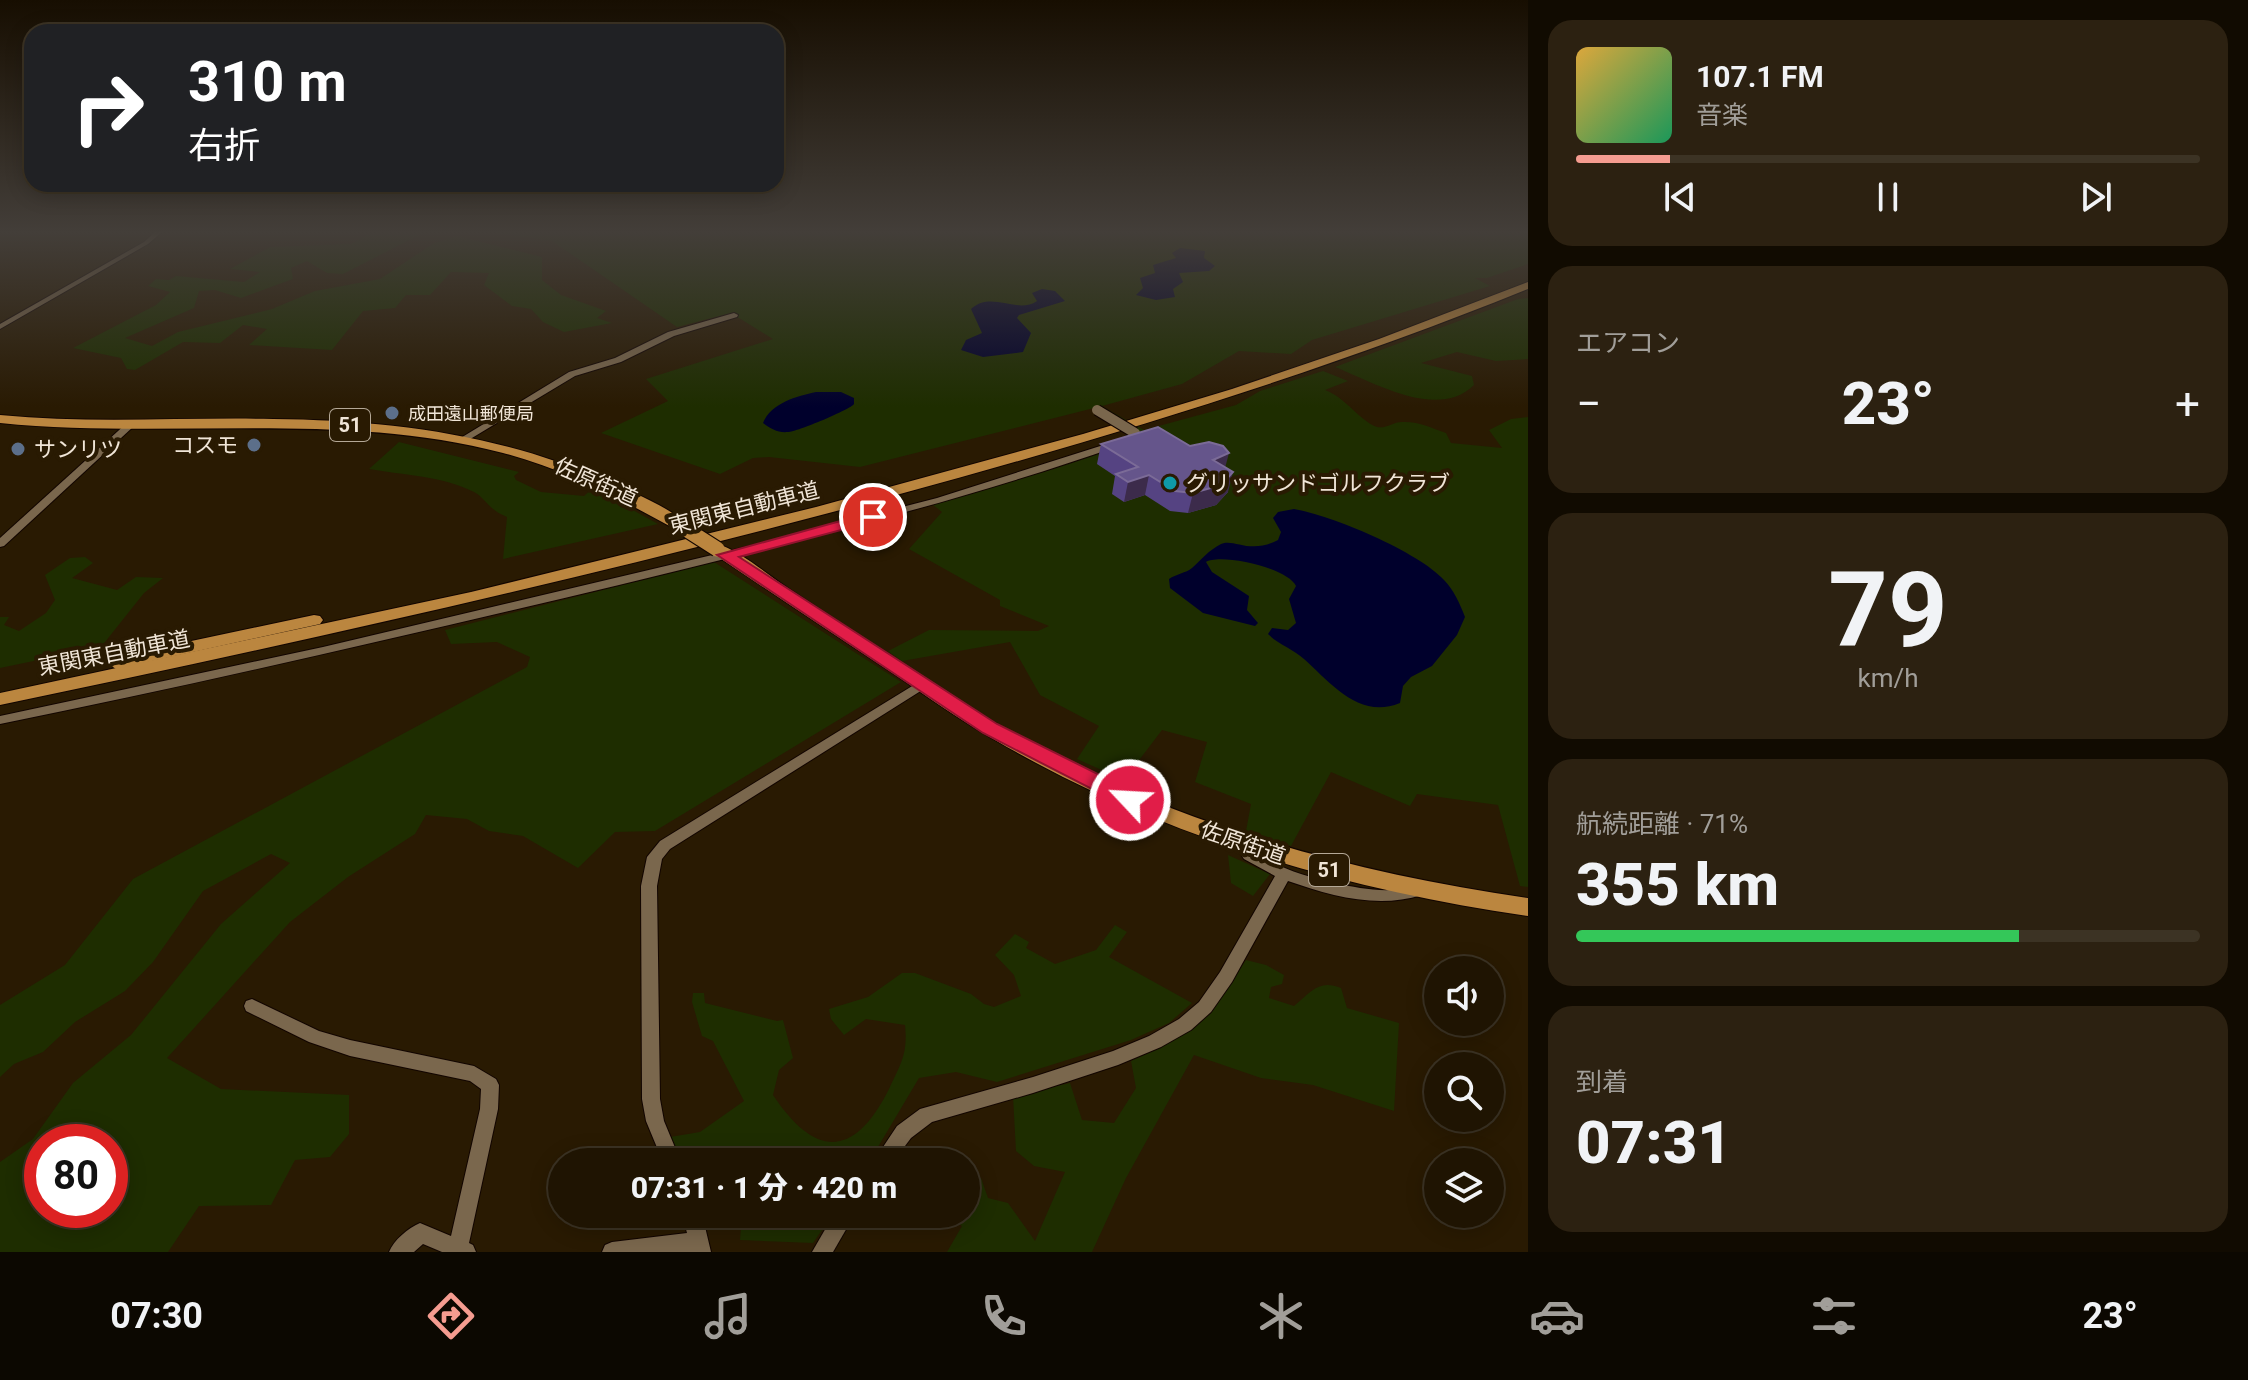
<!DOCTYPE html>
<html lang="ja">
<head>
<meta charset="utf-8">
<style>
	body { margin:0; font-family:Roboto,"Noto Sans JP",sans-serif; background:#2c2111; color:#f1f3f6; height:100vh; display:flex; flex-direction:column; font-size:30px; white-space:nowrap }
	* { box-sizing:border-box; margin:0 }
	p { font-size:26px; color:#a19e99 }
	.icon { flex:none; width:44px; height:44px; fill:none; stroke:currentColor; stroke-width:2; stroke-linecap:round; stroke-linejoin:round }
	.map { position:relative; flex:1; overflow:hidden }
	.drawer { display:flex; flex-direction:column; gap:20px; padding:20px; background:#110b01; width:720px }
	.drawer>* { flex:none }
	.hud { position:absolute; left:24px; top:24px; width:760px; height:168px; border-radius:24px; box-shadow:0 4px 20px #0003,0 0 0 2px #3c3324; background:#202124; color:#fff; overflow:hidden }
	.buttons { position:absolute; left:1424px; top:956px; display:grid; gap:16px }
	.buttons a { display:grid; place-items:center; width:80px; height:80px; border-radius:50%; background:#1f1402; box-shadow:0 4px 20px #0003,0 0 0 2px #3c3324; font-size:40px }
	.speed { position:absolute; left:24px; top:1124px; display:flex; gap:16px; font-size:40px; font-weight:700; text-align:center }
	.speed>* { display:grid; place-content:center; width:104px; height:104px; border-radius:50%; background:#1f1402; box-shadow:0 4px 20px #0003,0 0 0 2px #3c3324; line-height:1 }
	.speed .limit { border:12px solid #d22; background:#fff; color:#111 }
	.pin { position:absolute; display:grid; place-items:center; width:68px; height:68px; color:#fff; margin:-34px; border:4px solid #fff; border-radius:50%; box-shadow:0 2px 8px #0007 }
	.me { position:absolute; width:88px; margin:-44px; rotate:295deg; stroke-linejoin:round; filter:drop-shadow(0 0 6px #0008) }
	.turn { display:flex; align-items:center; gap:28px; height:168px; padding:0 32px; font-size:36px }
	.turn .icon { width:104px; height:104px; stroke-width:2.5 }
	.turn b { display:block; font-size:56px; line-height:68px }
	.big { font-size:60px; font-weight:800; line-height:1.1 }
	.drawer .widget { flex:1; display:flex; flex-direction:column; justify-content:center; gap:12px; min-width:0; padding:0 28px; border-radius:24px; background:#2c2111 }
	.drawer .dial { align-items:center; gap:0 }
	.dial b { font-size:104px; line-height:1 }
	.song { display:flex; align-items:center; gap:24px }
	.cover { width:96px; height:96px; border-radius:12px; background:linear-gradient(135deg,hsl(40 70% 55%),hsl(150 70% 35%)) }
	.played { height:8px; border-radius:4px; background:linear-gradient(90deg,#f59c90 15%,#3c3324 15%) }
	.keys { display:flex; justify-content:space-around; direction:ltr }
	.heat { display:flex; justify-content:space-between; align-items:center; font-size:44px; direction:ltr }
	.charge { height:12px; border-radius:6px; background:linear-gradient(90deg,#34c759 71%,#3c3324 0) }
	.trip { position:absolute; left:548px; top:1148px; width:432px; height:80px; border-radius:40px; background:#1f1402; box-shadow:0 4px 20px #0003,0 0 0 2px #3c3324; font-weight:800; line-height:80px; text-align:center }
	.tab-bar { display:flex; height:128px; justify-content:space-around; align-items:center; background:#0c0801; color:#a19e99 }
	.tab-bar .icon { width:56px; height:56px }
	.tab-bar .on { color:#f59c90 }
	.tab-bar b { font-size:36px; color:#f1f3f6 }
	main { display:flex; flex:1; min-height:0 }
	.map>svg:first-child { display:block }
	.green { fill:#1e2d00; fill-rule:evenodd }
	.water { fill:#00002c }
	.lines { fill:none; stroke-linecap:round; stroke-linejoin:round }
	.minor-casing { stroke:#120500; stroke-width:2 }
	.highway-casing { stroke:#120500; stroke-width:2 }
	.minor { fill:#7a674d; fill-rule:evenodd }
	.highway { fill:#bb863f; fill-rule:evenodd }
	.minor-bridge-casing { stroke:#120500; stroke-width:12; stroke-linecap:butt }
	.highway-bridge-casing { stroke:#120500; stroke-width:17; stroke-linecap:butt }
	.minor-bridge { stroke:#7a674d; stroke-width:10 }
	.highway-bridge { stroke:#bb863f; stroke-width:15 }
	.wall { fill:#554382 }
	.shaded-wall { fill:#3c2b4b }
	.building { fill:#65558b; stroke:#7b6b97; stroke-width:2 }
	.route { fill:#e11d48; stroke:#92132f; stroke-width:2 }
	.service-dot { fill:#5c6f8a; stroke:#291a02; stroke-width:3 }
	.culture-dot { fill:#0f9aa8; stroke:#291a02; stroke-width:3 }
	.labels { text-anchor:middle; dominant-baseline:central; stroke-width:8; stroke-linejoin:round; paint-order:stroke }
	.far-poi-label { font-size:18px; fill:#f0e5d7; stroke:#291a02; text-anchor:start }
	.shield { fill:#291a02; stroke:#b4a897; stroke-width:2 }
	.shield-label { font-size:20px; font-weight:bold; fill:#f0e5d7 }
	.poi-label { font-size:22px; fill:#f0e5d7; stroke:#291a02; text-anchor:start }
	.street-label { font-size:22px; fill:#f0e5d7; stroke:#291a02 }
</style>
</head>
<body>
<main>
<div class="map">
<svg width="1528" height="1252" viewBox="0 0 1528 1252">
	<rect width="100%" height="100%" fill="#291a02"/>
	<g class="green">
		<polygon points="373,232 425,232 343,274 327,273 307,261 291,268 293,279 241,298 215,290 199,291 194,308 125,338 152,346 178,332 272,309 315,291 380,279 434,243 457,236 542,257 542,280 561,295 606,311 597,318 612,323 564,332 543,322 531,309 512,306 484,285 489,273 451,272 430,295 406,295 395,308 363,311 332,350 249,345 267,329 243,325 220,343 183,342 135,370 127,369 121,358 73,348 156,305 170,292 148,286 156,279 169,280 176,276 244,282 260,272 230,269 270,247 351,244"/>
		<path d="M490,232H1528V264L1487,278H1475L1490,286L1312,340L1291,354L1239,351L1182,384L1102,406L1144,430L1236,405L1260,391L1323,371L1348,381L1325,390C1345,397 1361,422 1377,427C1386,429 1393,422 1402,422C1418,421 1432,428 1446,433L1451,443L1502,448L1489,430L1511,419L1528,417V887L1520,886L1498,805L1417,794L1410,806L1331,772L1291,846L1246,831L1251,804L1195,782L1207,742L1162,730L1124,780L1077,759L1099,726L1040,695L1010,642L902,661L888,651L929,630L1038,631L1049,626L1000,606V600L909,549L942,512L932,504L1053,469L1145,435L1098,407L860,467L769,457L753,458L720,474L601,433L668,401L646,379L773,339L731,313L677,327L552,241Z"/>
		<path d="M1528,298V359L1496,361L1457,352L1421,363L1472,376L1474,385C1438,421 1373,382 1335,367L1518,299Z"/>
		<path d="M399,442L519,472L514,476L516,480L541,492L584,496L593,488L658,524L503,559L507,517C487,509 486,498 474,492C443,476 403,475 369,469Z"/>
		<polygon points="85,557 93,563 72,578 117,590 136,577 163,578 144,593 101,647 0,668 0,617 9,617 4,625 19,631 46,613 55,600 45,575 70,558"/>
		<path d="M714,562L901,682L655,831L615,832L578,868L523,836L489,831L467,819L426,815L415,834L348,877L290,922L167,1058L221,1089L349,1095V1134L330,1157L295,1160L271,1205L199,1206L168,1252H0V1162L33,1139L73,1083L131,1035L221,924L290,863L271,854L203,891L153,962L125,991L75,1022L43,1052L14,1064L0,1077V1005L65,965L133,879L527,667L530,657L497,642L451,644L445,630ZM42,1142H110V1210H42Z"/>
		<polygon points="1228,855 1270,874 1253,896 1231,883"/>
		<path d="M1115,925L1127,932L1109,957L1192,1003L1169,1023L1131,1040L997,1082L956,1072L919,1078L869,1162H680L670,1137L700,1132L744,1101L713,1041L702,1036L692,1002L693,993H704L705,1003L777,1021L783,1020L793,1058L779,1070L773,1095C815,1158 854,1159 889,1089C901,1063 908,1054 905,1025L866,1019L844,1035L831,1019L829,1009L868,997L902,973H915L971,994L984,1004L994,1007L1021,996L1014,975L995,955L1015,934L1029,942L1026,948L1055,964L1096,950Z"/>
		<path d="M1246,960L1266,965L1284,975L1282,984L1271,987L1269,998L1294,1006C1311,992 1319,979 1341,988L1347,1008L1399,1023L1394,1111L1313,1085L1261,1078L1194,1055L1126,1178L1092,1252H947L962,1226L944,1214H966V1184L981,1178L988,1198L1008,1203L1035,1241L1065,1172L1034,1166L1016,1151L1013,1096L1070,1083L1082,1120L1114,1123L1136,1088L1131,1061L1171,1042L1210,1014Z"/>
		<polygon points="742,1214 833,1214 813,1243 740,1240"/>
	</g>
	<g class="water">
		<polygon points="1180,248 1205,251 1204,258 1215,266 1209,271 1179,273 1183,282 1173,289 1175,297 1156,300 1136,295 1143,288 1140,278 1155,273 1153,265 1176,258 1172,253"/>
		<path d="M1042,289L1055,291L1065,301L1019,315L1017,318L1031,333L1023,352L983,357L961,350L966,340L982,333L971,309C992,290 1017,315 1037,301L1032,293Z"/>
		<path d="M816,392H841L854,398V404C851,409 797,432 788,432C778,433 771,429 763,423C771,403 797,396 816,392Z"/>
		<path d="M1294,509C1331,515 1419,552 1444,580C1454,590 1460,604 1465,617L1457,635L1432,666L1411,677L1403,686L1400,703C1359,720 1331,683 1304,659C1293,649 1278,644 1268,634L1272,628L1288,630L1296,623L1289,599L1296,586C1287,567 1219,553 1206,562L1212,572L1249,596L1247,610L1258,623L1255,626L1203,613L1170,588L1169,579C1176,574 1186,573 1192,568C1201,560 1209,550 1221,544C1234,538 1250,555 1278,540L1281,532L1273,518L1278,512Z"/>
	</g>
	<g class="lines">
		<g class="minor-casing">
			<g id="minor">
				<polygon points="155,232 162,232 148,244 0,329 0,324 144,242"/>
				<polygon points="734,313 738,315 737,317 674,336 621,362 575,376 467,441 464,442 459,439 569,372 615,358 668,332"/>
				<polygon points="131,421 134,422 134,426 4,546 0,547 0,538 128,422"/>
				<path d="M1116,441L1119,442V446C956,503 787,544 619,585C413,634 207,682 0,724V716L323,647L763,543L937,498Z"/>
				<polygon points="922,680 928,684 927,687 670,849 662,859 657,886 660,1099 664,1121 681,1162 663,1162 646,1121 642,1099 641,886 647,857 660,841"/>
				<path d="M1240,837C1250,841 1258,854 1269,860C1289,872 1313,878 1335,883C1353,887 1373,891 1392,890C1402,890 1412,884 1422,887L1425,891L1422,895C1377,909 1331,896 1288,881L1232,982L1211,1012L1191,1030L1161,1047L1118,1065L1033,1093L932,1122L911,1138L893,1162H873L897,1126L920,1109L1033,1077L1113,1051L1149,1036L1179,1019L1199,1002L1220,972L1275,876L1244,859L1233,843L1235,839Z"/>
				<path d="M252,999L319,1031L350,1040L474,1066L496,1079L499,1085L498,1109L469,1243L473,1245L476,1252H442L423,1244L414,1252H389C394,1240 408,1228 420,1223L451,1236L480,1109L481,1089L470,1081L350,1056L309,1042L246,1011L244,1006L246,1001Z"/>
				<polygon points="682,1214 702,1214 711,1252 602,1252 605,1245 612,1242 687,1233"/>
				<polygon points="834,1214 855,1214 833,1252 812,1252"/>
			</g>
		</g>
		<g class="highway-casing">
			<g id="highway">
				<path d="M1528,282V289C1323,372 1113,436 900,494C602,575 302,642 0,705V693L471,592L816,507L1083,434L1232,389L1379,339Z"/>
				<path d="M0,415C91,424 182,417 273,419C387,420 499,434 604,480C628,490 672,508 689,526L681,531L675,529C620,499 565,469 503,453C338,410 168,440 0,423Z"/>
				<path d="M717,544C738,549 769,576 789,589C856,633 923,679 992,721C1155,819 1341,871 1528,898V916C1341,889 1159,836 995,740C958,719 924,694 888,670C829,631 770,592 711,552L709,549L711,546Z"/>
				<polygon points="314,615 320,616 323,620 320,624 116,669 107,663 116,657"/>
			</g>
		</g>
		<use href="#minor" class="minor"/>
		<use href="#highway" class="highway"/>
		<g class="minor-bridge-casing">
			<polyline id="minor-bridge" points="1097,410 1135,433"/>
		</g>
		<g class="highway-bridge-casing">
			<polyline id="highway-bridge" points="681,526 717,549"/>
		</g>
		<use href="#minor-bridge" class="minor-bridge"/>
		<use href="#highway-bridge" class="highway-bridge"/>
	</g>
	<polygon class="wall" points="1101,444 1228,492 1216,505 1188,513 1170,511 1145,495 1124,502 1112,494 1115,476 1097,464"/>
	<g class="shaded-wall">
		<polygon points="1229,453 1224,472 1213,460"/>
		<polygon points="1233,472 1228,492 1216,505 1188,513 1193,493"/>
		<polygon points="1149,475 1145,495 1124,502 1128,482"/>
	</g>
	<polygon class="building" points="1158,427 1190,446 1209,442 1223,446 1229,453 1213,460 1233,472 1221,485 1193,493 1175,491 1149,475 1128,482 1116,474 1138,467 1101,444"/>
	<linearGradient id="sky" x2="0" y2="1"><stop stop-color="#170e01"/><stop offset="0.57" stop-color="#433e39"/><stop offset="1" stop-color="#433e39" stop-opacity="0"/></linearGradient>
	<rect width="1528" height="407" fill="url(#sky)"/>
	<polygon class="route" points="873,512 881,517 879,520 739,557 997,724 1138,794 1141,800 1138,805 1123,805 983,733 717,555"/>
	<g class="service-dot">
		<circle cx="392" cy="413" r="8"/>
		<circle cx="254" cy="445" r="8"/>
		<circle cx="18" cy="449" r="8"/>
	</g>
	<circle class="culture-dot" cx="1170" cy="483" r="8"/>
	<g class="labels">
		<g class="far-poi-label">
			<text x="408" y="413">成田遠山郵便局</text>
		</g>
		<g class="shield">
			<rect x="330" y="409" width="40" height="32" rx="6"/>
			<rect x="1309" y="854" width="40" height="32" rx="6"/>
		</g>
		<g class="shield-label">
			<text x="350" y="425">51</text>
			<text x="1329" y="870">51</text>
		</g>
		<g class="poi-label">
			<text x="238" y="445" text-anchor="end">コスモ</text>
			<text x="34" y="449">サンリツ</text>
			<text x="1186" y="483">グリッサンドゴルフクラブ</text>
		</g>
		<g class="street-label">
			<text transform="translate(596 482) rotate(24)">佐原街道</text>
			<text transform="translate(744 508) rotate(-14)">東関東自動車道</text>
			<text transform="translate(114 653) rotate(-11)">東関東自動車道</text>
			<text transform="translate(1243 843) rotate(19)">佐原街道</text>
		</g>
	</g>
</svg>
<div class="buttons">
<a><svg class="icon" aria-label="sound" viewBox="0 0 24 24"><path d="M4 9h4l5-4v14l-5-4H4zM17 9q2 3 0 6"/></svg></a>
<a><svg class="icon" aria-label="search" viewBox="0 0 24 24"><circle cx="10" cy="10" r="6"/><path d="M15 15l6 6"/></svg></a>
<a><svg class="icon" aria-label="layers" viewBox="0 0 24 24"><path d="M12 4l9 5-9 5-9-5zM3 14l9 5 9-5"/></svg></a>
</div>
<div class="speed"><div class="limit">80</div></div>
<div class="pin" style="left:873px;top:517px;background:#d93025"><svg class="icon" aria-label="arrive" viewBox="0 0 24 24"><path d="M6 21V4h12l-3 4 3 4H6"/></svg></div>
<svg class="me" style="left:1130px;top:800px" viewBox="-20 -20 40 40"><circle r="17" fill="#e11d48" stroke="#fff" stroke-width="3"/><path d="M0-11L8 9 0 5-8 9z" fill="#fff"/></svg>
<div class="trip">07:31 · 1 分 · 420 m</div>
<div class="hud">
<div class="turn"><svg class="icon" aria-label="right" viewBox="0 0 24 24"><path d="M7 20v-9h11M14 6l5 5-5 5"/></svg><div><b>310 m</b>右折</div></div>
</div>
</div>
<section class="drawer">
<div class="widget">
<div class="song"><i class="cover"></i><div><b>107.1 FM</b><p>音楽</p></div></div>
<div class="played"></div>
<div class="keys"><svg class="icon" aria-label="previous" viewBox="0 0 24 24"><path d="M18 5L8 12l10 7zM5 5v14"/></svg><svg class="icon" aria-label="pause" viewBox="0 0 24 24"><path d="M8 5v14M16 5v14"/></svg><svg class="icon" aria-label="next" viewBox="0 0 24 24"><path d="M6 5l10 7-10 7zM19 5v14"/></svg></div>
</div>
<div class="widget"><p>エアコン</p>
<div class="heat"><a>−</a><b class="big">23°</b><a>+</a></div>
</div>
<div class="widget dial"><b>79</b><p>km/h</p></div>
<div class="widget"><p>航続距離 · 71%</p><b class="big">355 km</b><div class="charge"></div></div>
<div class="widget"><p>到着</p><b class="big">07:31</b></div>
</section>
</main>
<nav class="tab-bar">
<b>07:30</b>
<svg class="icon on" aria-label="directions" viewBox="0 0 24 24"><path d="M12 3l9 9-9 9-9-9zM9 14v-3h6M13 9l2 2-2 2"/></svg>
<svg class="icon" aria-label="music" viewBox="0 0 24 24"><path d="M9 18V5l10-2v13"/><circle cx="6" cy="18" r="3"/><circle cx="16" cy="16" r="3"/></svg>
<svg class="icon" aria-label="phone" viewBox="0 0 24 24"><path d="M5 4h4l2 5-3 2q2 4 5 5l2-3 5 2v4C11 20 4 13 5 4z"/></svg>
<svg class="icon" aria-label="climate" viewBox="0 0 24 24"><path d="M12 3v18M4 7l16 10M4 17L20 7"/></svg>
<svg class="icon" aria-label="car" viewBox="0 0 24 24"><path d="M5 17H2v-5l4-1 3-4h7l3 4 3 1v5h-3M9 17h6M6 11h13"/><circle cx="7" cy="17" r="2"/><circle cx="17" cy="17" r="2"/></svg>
<svg class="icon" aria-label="filters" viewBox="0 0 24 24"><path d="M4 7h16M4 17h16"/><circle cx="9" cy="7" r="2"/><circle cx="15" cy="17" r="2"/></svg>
<b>23°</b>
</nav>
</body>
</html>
